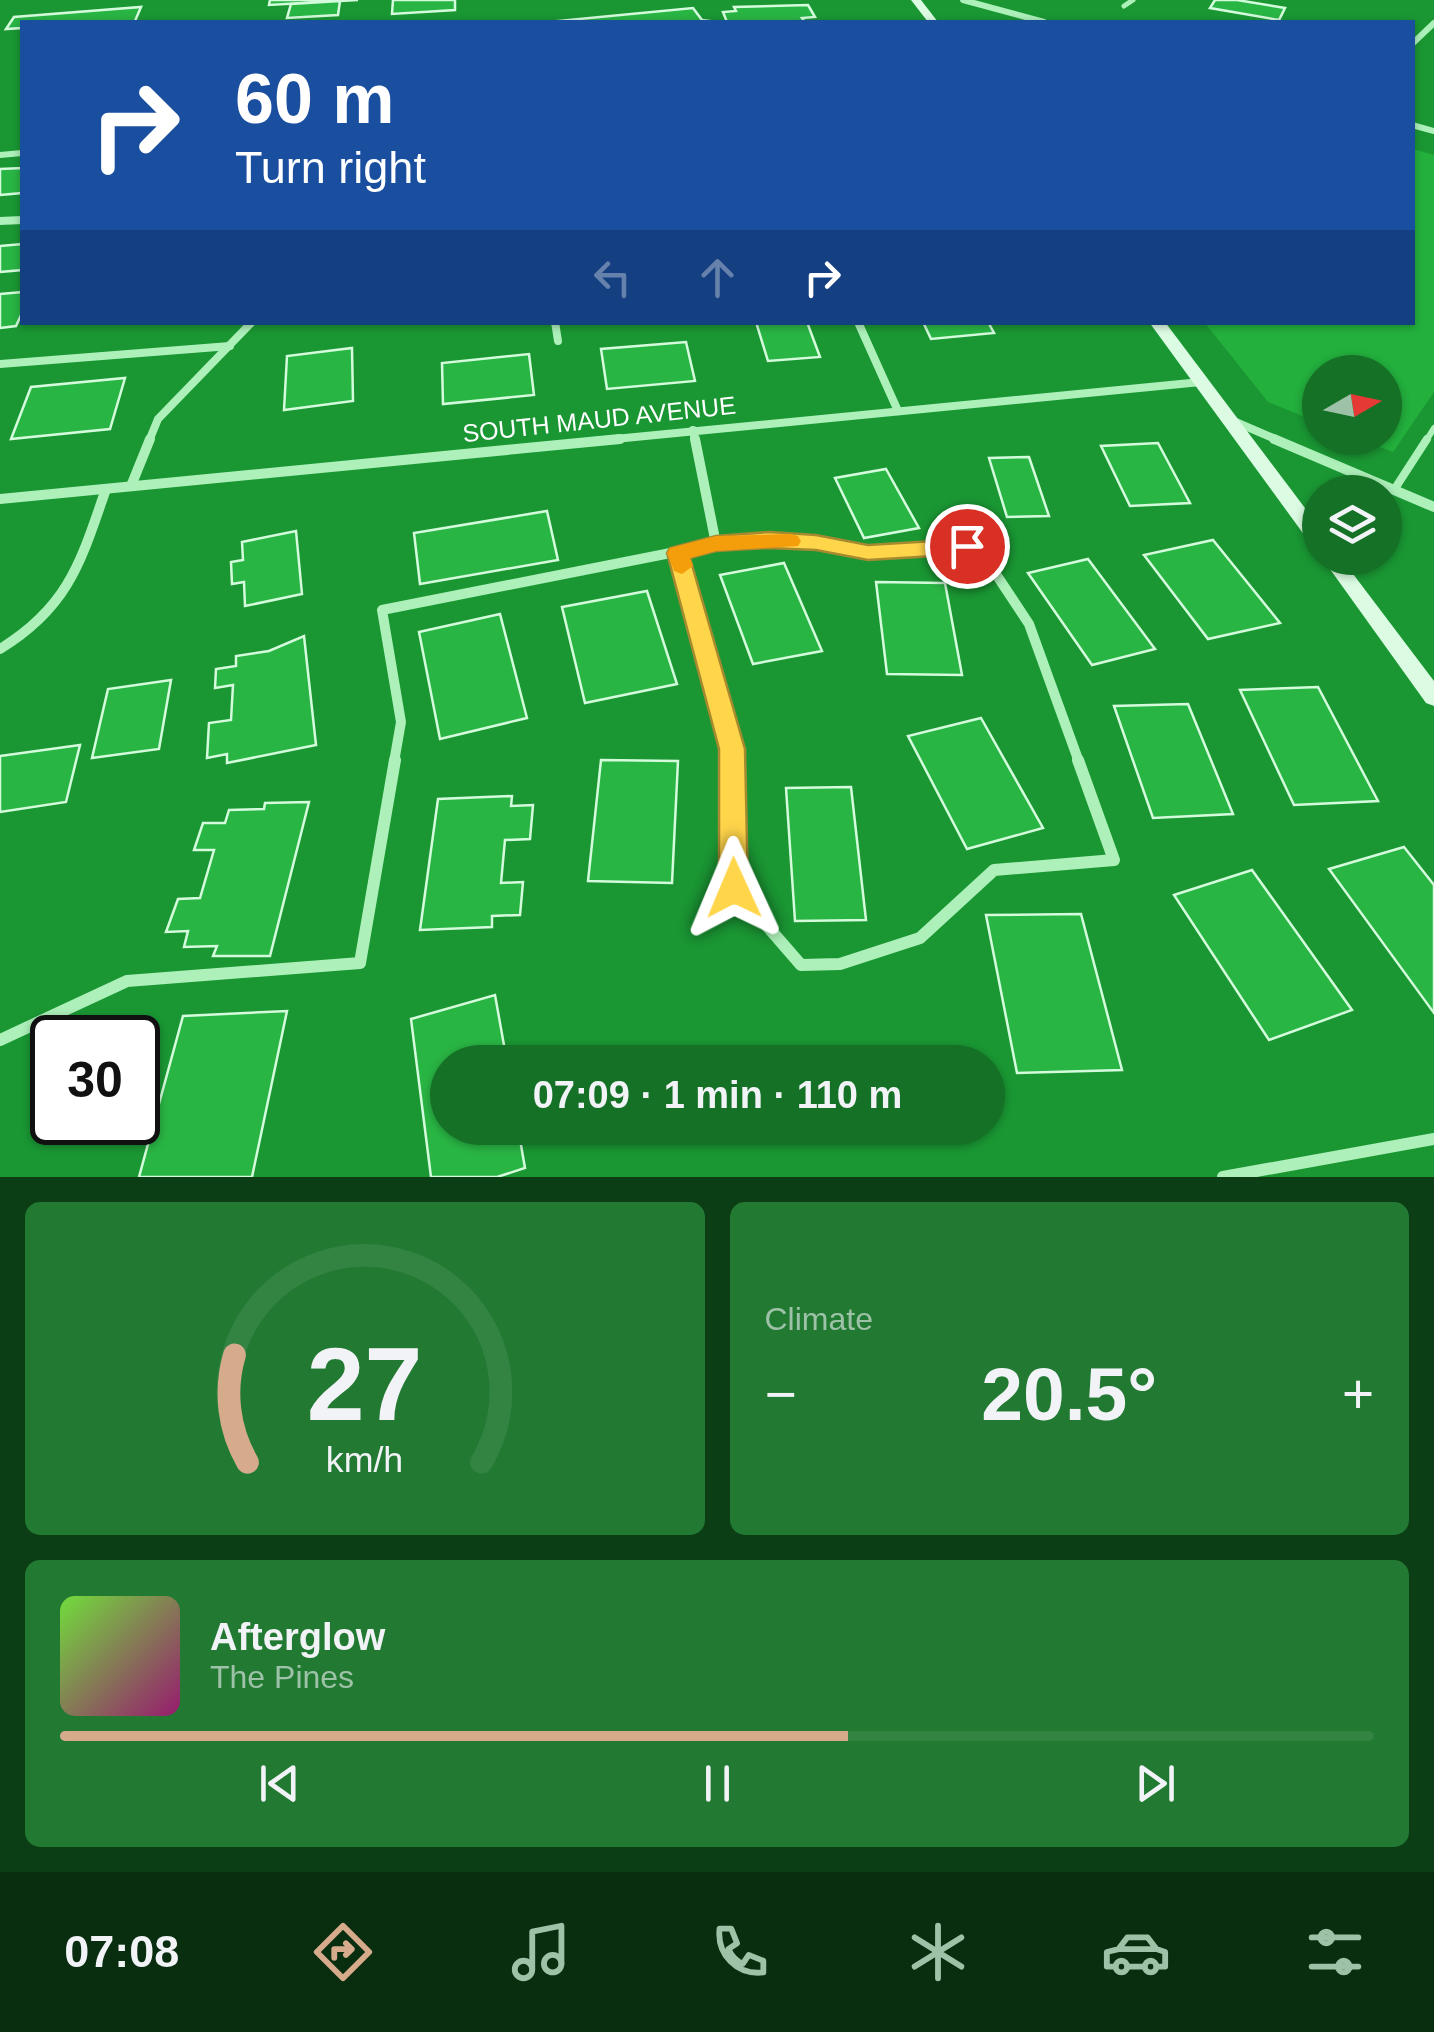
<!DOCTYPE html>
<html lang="en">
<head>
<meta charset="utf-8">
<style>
	body { margin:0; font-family:Arial,sans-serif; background:#217932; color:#f1f3f6; height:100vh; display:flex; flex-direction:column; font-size:38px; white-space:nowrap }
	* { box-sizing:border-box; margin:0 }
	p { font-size:32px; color:#9dc2a7 }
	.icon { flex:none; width:55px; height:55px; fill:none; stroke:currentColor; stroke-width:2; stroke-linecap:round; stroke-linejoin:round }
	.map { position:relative; height:1177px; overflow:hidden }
	.panel { display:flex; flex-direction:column; gap:25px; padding:25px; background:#0b3e15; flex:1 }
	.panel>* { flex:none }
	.banner { position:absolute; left:20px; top:20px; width:1395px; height:305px; border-radius:0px; box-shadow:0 2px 8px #0004; background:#1a4fa0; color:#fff; overflow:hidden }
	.needle { width:65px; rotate:81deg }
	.tools { position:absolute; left:1302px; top:355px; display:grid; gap:20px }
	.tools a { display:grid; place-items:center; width:100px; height:100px; border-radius:50%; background:#147126; box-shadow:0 2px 8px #0004; font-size:50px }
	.speed { position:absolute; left:30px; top:1015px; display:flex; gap:20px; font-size:50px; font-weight:700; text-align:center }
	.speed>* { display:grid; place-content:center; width:130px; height:130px; border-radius:50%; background:#147126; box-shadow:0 2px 8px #0004; line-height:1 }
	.speed .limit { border:5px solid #111; border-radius:15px; background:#fff; color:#111 }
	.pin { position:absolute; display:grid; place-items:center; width:85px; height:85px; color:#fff; margin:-42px; border:5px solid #fff; border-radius:50%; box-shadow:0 2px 10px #0007 }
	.me { position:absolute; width:110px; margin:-55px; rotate:359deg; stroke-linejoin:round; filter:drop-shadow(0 0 8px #0008) }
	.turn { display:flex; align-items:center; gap:35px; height:210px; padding:0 50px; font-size:45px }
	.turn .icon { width:130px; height:130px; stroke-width:2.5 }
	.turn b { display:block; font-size:70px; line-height:85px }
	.lanes { display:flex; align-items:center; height:95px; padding:0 50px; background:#0003; justify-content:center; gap:50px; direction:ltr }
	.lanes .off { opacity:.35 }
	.big { font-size:75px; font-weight:600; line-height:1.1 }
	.panel .widget { flex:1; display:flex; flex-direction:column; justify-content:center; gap:15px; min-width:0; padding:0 35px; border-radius:15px; background:#217932 }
	.panel .dial { align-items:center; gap:0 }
	.dial svg { height:260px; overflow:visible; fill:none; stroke:#338343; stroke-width:7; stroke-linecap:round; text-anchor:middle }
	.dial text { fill:#f1f3f6; stroke:none }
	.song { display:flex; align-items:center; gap:30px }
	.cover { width:120px; height:120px; border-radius:15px; background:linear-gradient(135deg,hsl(100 70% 55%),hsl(320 70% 35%)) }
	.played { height:10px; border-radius:5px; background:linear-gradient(90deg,#d6ab8b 60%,#338343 60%) }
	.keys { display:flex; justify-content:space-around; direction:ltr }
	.heat { display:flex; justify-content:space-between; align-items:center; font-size:55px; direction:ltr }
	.panel .tiles { flex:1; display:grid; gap:25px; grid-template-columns:1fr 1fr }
	.widget:last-child { grid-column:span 2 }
	.trip { position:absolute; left:430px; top:1045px; width:575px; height:100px; border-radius:50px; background:#147126; box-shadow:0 2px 8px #0004; font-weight:600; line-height:100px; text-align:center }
	.menu { display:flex; height:160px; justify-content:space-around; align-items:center; background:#082d0f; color:#9dc2a7 }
	.menu .icon { width:70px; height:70px }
	.menu .current { color:#d6ab8b }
	.menu b { font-size:45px; color:#f1f3f6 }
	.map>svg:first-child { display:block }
	.green { fill:#23b03d }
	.building { fill:#29b544; stroke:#d4fbdc; stroke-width:2.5 }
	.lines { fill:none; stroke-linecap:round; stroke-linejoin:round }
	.lane-far2 { stroke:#adf0ba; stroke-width:5 }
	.lane-far1 { stroke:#adf0ba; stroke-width:6 }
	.lane { stroke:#adf0ba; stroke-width:8 }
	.street-far3 { stroke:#adf0ba; stroke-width:6 }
	.street-far2 { stroke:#adf0ba; stroke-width:8 }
	.street-far1 { stroke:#adf0ba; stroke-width:10 }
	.street { stroke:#adf0ba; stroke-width:12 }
	.secondary { fill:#dbfbe2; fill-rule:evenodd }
	.route { fill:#ffd54a; stroke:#a68a30; stroke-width:2.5 }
	.slow { fill:#f59e0b }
	.labels { text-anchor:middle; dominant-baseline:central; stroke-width:10; stroke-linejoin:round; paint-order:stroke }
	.street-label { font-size:25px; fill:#fff; stroke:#1a9733 }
</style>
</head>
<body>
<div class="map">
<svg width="1434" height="1177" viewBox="0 0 1434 1177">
	<rect width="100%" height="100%" fill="#1a9733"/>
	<polygon class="green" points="1413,149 1434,155 1434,392 1393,452 1356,438 1385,438 1385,372 1320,372 1320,423 1268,402 1205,323 1412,322"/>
	<g class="building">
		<polygon points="270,0 358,0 269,5"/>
		<polygon points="393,0 455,0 455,10 392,14"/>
		<polygon points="1215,0 1237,0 1285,8 1279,20 1210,8"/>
		<polygon points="340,1 338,15 287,18 291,4"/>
		<polygon points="808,5 815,17 802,18 805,22 727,22 723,12 736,11 734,7"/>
		<polygon points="141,7 135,21 22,22 22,28 6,29 14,17"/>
		<polygon points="693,8 702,20 717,22 548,22"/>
		<polygon points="22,168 22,193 0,195 0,169"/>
		<polygon points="22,244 22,270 0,272 0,246"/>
		<polygon points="22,292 22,313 16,326 0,328 0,294"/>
		<polygon points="756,322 807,322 820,357 768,361"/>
		<polygon points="923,322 988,322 994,333 931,339"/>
		<polygon points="686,342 695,381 607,389 601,349"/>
		<polygon points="352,348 353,401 284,410 287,356"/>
		<polygon points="529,354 534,395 443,404 442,363"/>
		<polygon points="125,378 110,429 11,439 31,387"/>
		<polygon points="1158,443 1190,503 1130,506 1101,446"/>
		<polygon points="1029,457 1049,516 1007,517 989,458"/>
		<polygon points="886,469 919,528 864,538 835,478"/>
		<polygon points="547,511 558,560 420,584 414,533"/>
		<polygon points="296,531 302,594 245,606 244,582 232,584 231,562 243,560 242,542"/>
		<polygon points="1213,540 1280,623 1208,639 1144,555"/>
		<polygon points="1088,559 1155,649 1092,665 1028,573"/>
		<polygon points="784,563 822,651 753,664 720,575"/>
		<polygon points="876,582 945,583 962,675 887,674"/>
		<polygon points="647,591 677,684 585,703 562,607"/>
		<polygon points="500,614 527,718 440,739 419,632"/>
		<polygon points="304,636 316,745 227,763 227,754 207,758 209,723 231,720 233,685 215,688 216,669 236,666 236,656 269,651"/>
		<polygon points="171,680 159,749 92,758 108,689"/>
		<polygon points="1318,687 1378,801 1294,805 1240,690"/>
		<polygon points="1188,704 1233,814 1153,818 1114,706"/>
		<polygon points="981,718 1043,828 967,849 908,736"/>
		<polygon points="80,745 66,802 0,812 0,756"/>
		<polygon points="601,760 678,761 672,883 588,881"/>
		<polygon points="851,787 866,920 795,921 786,788"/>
		<polygon points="512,796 511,806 533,805 530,839 505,840 501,883 523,882 520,915 492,916 492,927 420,930 438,799"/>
		<polygon points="309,802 270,956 213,956 217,946 184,947 188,931 166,932 178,899 200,898 214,850 194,850 203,823 225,823 229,810 264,809 265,803"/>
		<polygon points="1404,847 1434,885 1434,1013 1329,869"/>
		<polygon points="1252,870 1352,1010 1269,1040 1174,895"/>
		<polygon points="1081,914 1122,1070 1017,1073 986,915"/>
		<polygon points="495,995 507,1062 448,1062 448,1128 518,1128 525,1168 497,1177 431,1177 411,1019"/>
		<polygon points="287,1011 252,1177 139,1177 183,1016"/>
	</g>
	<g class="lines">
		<polyline class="lane-far2" points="1124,6 1133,0"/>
		<polyline class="lane-far1" points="1426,441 1434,428"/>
		<polyline class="lane" points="1394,490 1427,439"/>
		<g class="street-far3">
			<polyline points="963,0 1044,22"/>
			<polyline points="1412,44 1434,23"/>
			<polyline points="1412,125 1434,131"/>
			<polyline points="0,155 22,153"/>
		</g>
		<g class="street-far2">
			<polyline points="0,221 22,220"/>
			<polyline points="555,322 558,341"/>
			<polyline points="858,322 898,411"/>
			<polyline points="0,364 230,346"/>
			<polyline points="1231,420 1280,441"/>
			<polyline points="693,430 695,441"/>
			<polyline points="149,441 158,419 252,322"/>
			<polyline points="594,441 1201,382"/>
		</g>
		<g class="street-far1">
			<polyline points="695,439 716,544"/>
			<polyline points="1274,439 1434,507"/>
			<polyline points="131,486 150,439"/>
			<polyline points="0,499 620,439"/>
			<polyline points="678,553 732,749 732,762"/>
			<path d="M0,649C69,607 81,561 106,489"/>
			<polyline points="394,762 401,722 382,610 716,544 816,542 868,552 967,546 980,550 1029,624 1079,762"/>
		</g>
		<g class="street">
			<polyline points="732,760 734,888 801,965 840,964 920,938 994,870 1114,860 1078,760"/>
			<polyline points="0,1040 127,981 360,963 395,760"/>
			<polyline points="1223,1177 1434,1139"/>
		</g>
		<g class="secondary">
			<polygon points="911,0 921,0 938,22 928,22"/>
			<polygon points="1149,322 1165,322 1320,528 1320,549 1313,547"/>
			<polygon points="1322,558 1341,558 1434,681 1434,706 1426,703"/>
		</g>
	</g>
	<polygon class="route" points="769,532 816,535 868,545 967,539 978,546 967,554 868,560 816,550 769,548 716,551 690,558 745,749 748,888 743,897 734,901 724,897 719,888 719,749 667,553 670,548 716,536"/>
	<polygon class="slow" points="790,534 798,536 801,541 798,546 716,551 690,558 693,566 682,574 674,571 667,553 670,548 716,536"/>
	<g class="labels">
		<g class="street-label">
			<text transform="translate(599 419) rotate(-6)">SOUTH MAUD AVENUE</text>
		</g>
	</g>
</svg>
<div class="tools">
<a><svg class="needle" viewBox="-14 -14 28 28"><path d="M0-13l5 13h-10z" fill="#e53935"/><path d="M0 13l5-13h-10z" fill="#9dc2a7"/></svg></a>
<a><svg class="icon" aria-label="layers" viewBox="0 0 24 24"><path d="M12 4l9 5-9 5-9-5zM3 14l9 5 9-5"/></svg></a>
</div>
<div class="speed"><div class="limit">30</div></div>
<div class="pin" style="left:967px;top:546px;background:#d93025"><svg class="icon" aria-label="arrive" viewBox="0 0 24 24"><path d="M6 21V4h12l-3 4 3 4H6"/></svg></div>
<svg class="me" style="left:734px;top:888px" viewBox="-20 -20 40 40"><path d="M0-17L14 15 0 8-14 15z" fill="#ffd54a" stroke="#fff" stroke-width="4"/></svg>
<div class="trip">07:09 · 1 min · 110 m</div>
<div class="banner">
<div class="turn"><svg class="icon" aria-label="right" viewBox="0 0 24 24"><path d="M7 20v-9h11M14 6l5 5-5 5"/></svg><div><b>60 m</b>Turn right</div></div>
<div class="lanes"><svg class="icon off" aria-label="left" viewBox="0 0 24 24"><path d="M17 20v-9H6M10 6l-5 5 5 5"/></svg><svg class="icon off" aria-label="ahead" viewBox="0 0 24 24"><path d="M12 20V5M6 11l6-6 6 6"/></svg><svg class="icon" aria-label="right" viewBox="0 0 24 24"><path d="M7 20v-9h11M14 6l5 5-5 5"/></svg></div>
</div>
</div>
<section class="panel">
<div class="tiles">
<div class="widget dial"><svg viewBox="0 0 100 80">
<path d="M14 69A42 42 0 1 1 86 69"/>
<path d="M14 69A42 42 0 0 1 10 36" stroke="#d6ab8b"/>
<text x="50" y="56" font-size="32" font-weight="700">27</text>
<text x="50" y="72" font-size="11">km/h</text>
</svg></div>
<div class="widget"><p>Climate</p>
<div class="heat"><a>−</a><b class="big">20.5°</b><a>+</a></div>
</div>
<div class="widget">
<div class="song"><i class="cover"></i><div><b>Afterglow</b><p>The Pines</p></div></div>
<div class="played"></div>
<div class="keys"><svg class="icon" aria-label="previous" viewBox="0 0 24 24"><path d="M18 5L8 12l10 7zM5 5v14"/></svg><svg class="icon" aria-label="pause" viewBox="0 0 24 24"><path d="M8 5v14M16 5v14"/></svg><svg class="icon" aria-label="next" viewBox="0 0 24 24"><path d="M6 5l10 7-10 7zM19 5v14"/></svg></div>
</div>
</div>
</section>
<nav class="menu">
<b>07:08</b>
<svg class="icon current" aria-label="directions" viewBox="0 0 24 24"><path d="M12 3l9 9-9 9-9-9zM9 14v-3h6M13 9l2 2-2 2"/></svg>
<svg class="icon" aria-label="music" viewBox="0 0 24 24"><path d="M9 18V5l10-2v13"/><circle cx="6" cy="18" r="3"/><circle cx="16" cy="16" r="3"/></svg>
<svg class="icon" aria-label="phone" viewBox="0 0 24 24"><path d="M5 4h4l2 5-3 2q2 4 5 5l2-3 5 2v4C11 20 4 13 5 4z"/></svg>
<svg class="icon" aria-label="climate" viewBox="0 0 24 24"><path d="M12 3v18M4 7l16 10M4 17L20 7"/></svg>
<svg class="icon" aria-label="car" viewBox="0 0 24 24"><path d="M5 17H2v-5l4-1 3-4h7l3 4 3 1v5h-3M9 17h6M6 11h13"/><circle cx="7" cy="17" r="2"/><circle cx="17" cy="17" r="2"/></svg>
<svg class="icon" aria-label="filters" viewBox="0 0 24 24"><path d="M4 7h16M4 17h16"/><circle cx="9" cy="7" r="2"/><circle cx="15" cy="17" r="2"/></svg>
</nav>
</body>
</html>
